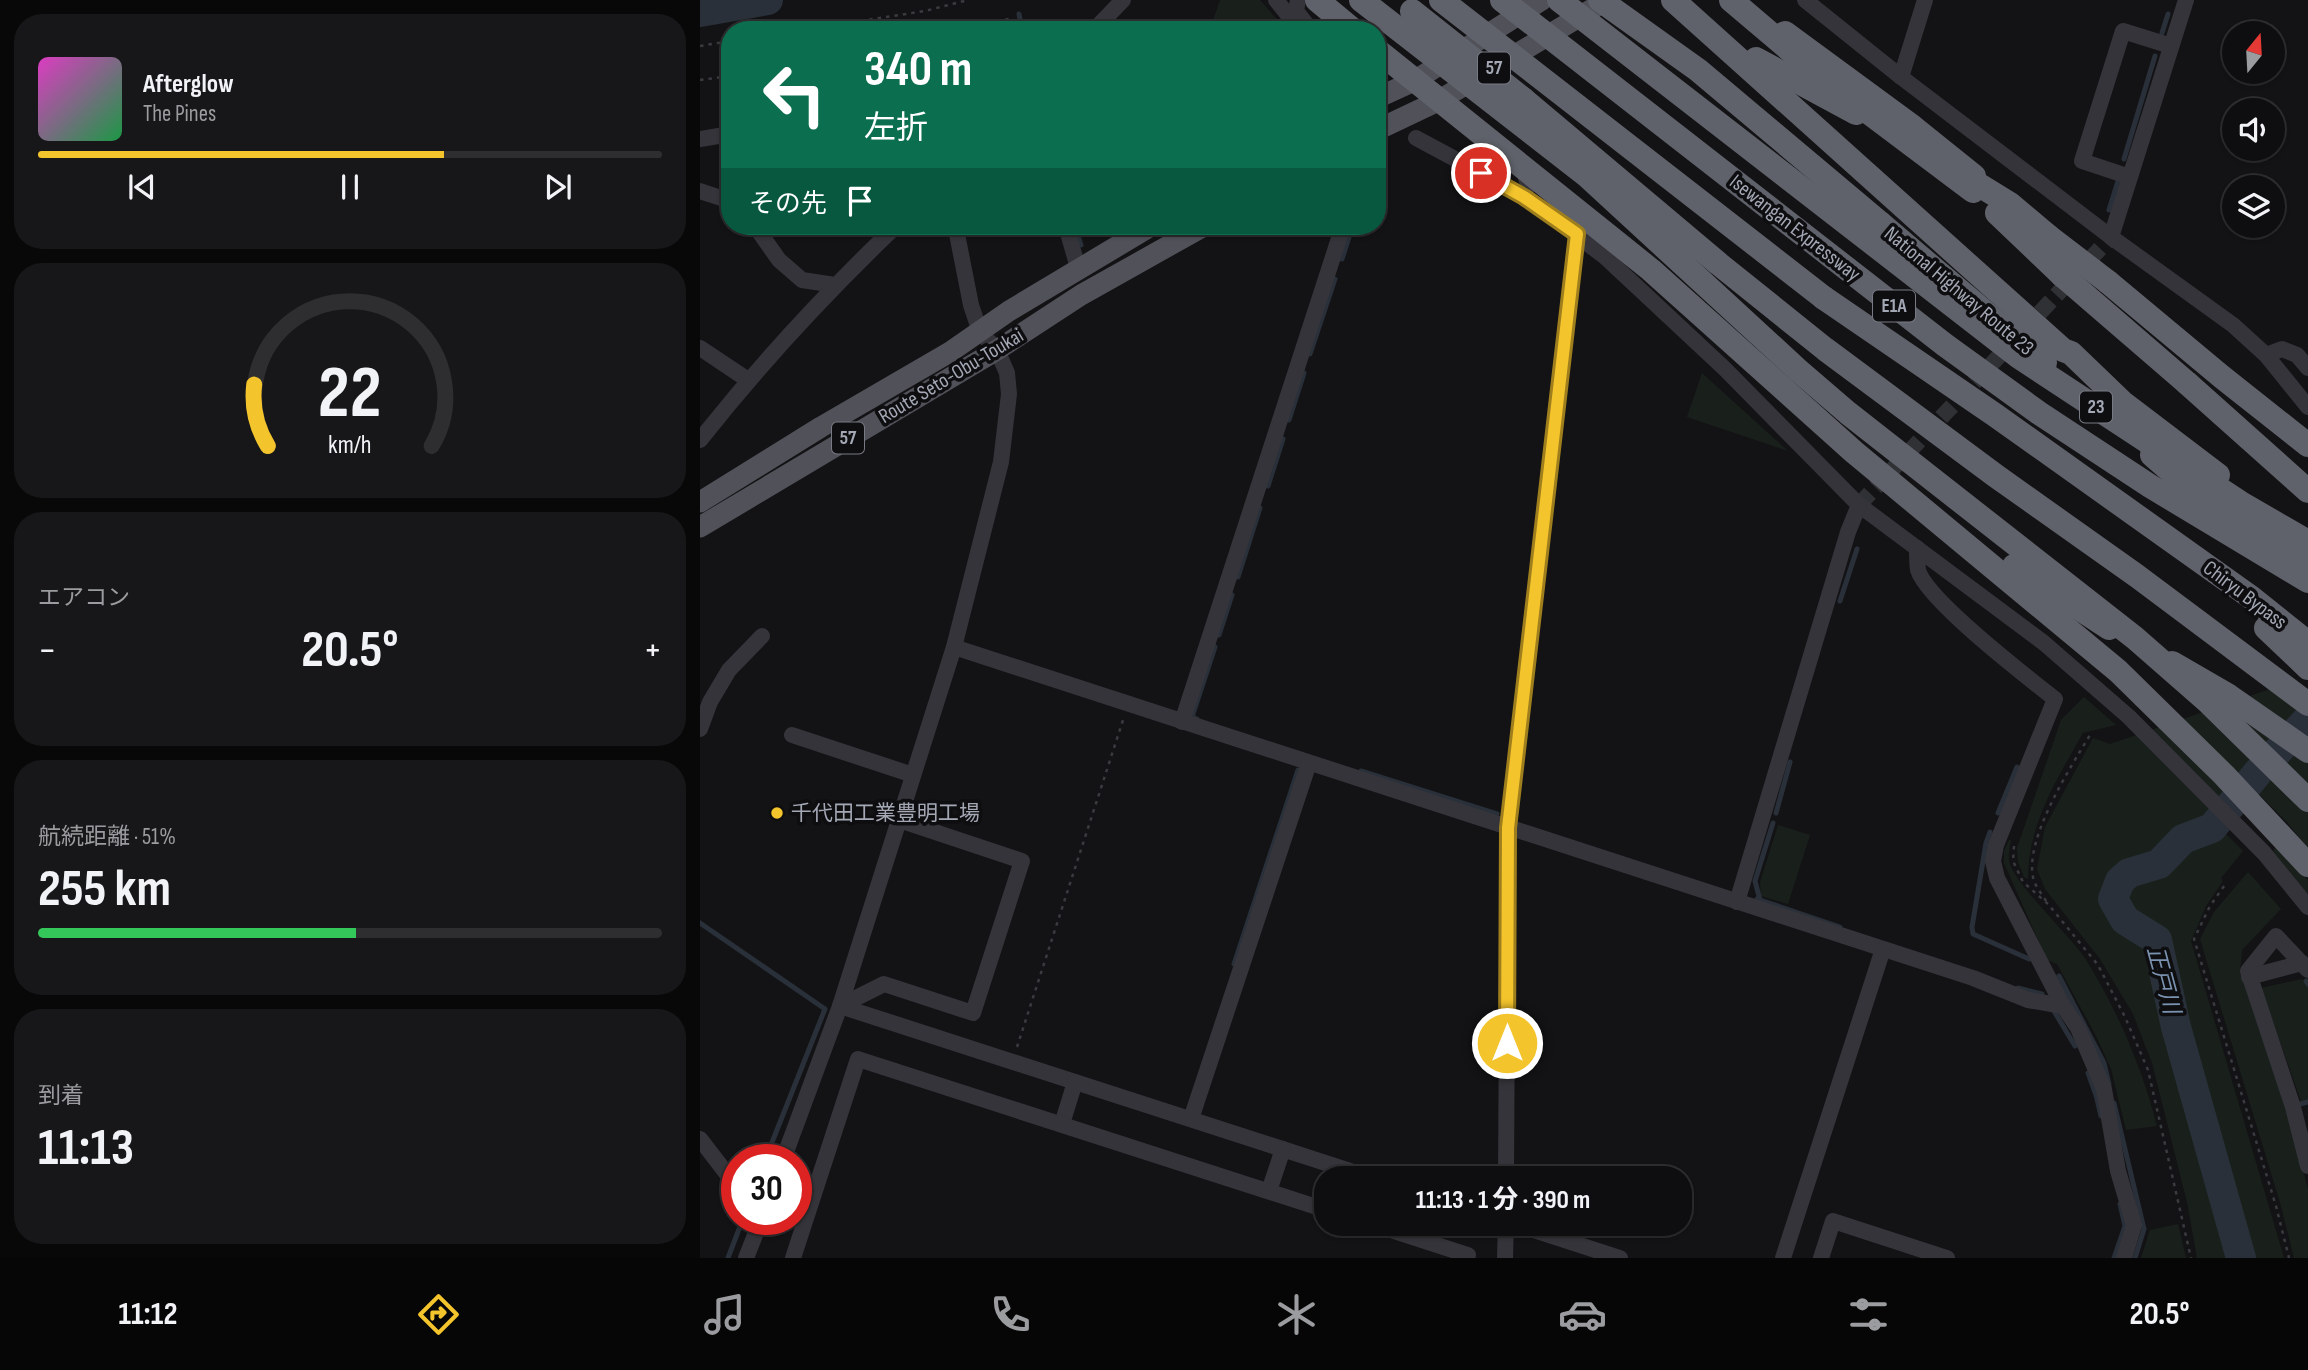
<!DOCTYPE html>
<html lang="ja">
<head>
<meta charset="utf-8">
<style>
	body { margin:0; font-family:"Sofia Sans Condensed","Noto Sans JP",sans-serif; background:#171719; color:#f1f3f6; height:100vh; display:flex; flex-direction:column; font-size:26px; white-space:nowrap }
	* { box-sizing:border-box; margin:0 }
	p { font-size:23px; color:#9b9c9f }
	.icon { flex:none; width:38px; height:38px; fill:none; stroke:currentColor; stroke-width:2; stroke-linecap:round; stroke-linejoin:round }
	.map { position:relative; flex:1; overflow:hidden }
	.details { display:flex; flex-direction:column; gap:14px; padding:14px; background:#080809; width:700px }
	.details>* { flex:none }
	.banner { position:absolute; left:21px; top:21px; width:665px; height:214px; border-radius:28px; box-shadow:0 2px 5px #0004,0 0 0 2px #2e2e30; background:#0b6e4f; color:#fff; overflow:hidden }
	.needle { width:46px; rotate:18deg }
	.buttons { position:absolute; left:1522px; top:21px; display:grid; gap:14px }
	.buttons a { display:grid; place-items:center; width:63px; height:63px; border-radius:50%; background:#0e0e10; box-shadow:0 2px 5px #0004,0 0 0 2px #2e2e30; font-size:35px }
	.speed { position:absolute; left:21px; top:1144px; display:flex; gap:14px; font-size:35px; font-weight:700; text-align:center }
	.speed>* { display:grid; place-content:center; width:91px; height:91px; border-radius:50%; background:#0e0e10; box-shadow:0 2px 5px #0004,0 0 0 2px #2e2e30; line-height:1 }
	.speed .limit { border:10px solid #d22; background:#fff; color:#111 }
	.pin { position:absolute; display:grid; place-items:center; width:60px; height:60px; color:#fff; margin:-30px; border:4px solid #fff; border-radius:50%; box-shadow:0 2px 7px #0007 }
	.me { position:absolute; width:77px; margin:-38px; rotate:0deg; stroke-linejoin:round; filter:drop-shadow(0 0 5px #0008) }
	.turn { display:flex; align-items:center; gap:24px; height:147px; padding:0 28px; font-size:32px }
	.turn .icon { width:91px; height:91px; stroke-width:2.5 }
	.turn b { display:block; font-size:49px; line-height:60px }
	.then { display:flex; align-items:center; height:66px; padding:0 28px; background:#0003; gap:14px; font-size:26px }
	.big { font-size:52px; font-weight:700; line-height:1.1 }
	.details .card { flex:1; display:flex; flex-direction:column; justify-content:center; gap:10px; min-width:0; padding:0 24px; border-radius:28px; background:#171719 }
	.details .dial { align-items:center; gap:0 }
	.dial svg { height:182px; overflow:visible; fill:none; stroke:#2e2e30; stroke-width:7; stroke-linecap:round; text-anchor:middle }
	.dial text { fill:#f1f3f6; stroke:none }
	.song { display:flex; align-items:center; gap:21px }
	.cover { width:84px; height:84px; border-radius:10px; background:linear-gradient(135deg,hsl(310 70% 55%),hsl(140 70% 35%)) }
	.played { height:7px; border-radius:4px; background:linear-gradient(90deg,#f4c42c 65%,#2e2e30 65%) }
	.keys { display:flex; justify-content:space-around; direction:ltr }
	.heat { display:flex; justify-content:space-between; align-items:center; font-size:38px; direction:ltr }
	.charge { height:10px; border-radius:5px; background:linear-gradient(90deg,#34c759 51%,#2e2e30 0) }
	.trip { position:absolute; left:614px; top:1166px; width:378px; height:70px; border-radius:28px; background:#0e0e10; box-shadow:0 2px 5px #0004,0 0 0 2px #2e2e30; font-weight:700; line-height:70px; text-align:center }
	.tab-bar { display:flex; height:112px; justify-content:space-around; align-items:center; background:#060606; color:#9b9c9f }
	.tab-bar .icon { width:49px; height:49px }
	.tab-bar .on { color:#f4c42c }
	.tab-bar b { font-size:32px; color:#f1f3f6 }
	main { display:flex; flex:1; min-height:0 }
	.map>svg:first-child { display:block }
	.green { fill:#19201b }
	.lines { fill:none; stroke-linecap:round; stroke-linejoin:round }
	.stream { stroke:#293039; stroke-width:5 }
	.river { stroke:#293039; stroke-width:30 }
	.minor-tunnel { stroke:#303135; stroke-width:16; stroke-dasharray:16 8; stroke-linecap:butt }
	.path { stroke:#3a3b41; stroke-width:2.5; stroke-dasharray:3.5 5; stroke-linecap:butt }
	.minor { stroke:#34343a; stroke-width:16 }
	.major { stroke:#505159; stroke-width:21 }
	.highway { stroke:#60626b; stroke-width:24 }
	.highway-bridge { stroke:#60626b; stroke-width:24 }
	.route-casing { stroke:#9f7f1d; stroke-width:18 }
	.route { stroke:#f4c42c; stroke-width:12 }
	.poi-dot { fill:#f4c42c; stroke:#0e0e10; stroke-width:2.5 }
	.labels { text-anchor:middle; dominant-baseline:central; stroke-width:7; stroke-linejoin:round; paint-order:stroke }
	.shield { fill:#0e0e10; stroke:#777a84; stroke-width:2 }
	.shield-label { font-size:19px; font-weight:bold; fill:#a4a8b5 }
	.street-label { font-size:21px; fill:#a4a8b5; stroke:#0e0e10 }
	.poi-label { font-size:21px; fill:#a4a8b5; stroke:#0e0e10; text-anchor:start }
	.water-label { font-size:23px; font-style:italic; fill:#7b93b1; stroke:#0e0e10 }
</style>
</head>
<body>
<main>
<section class="details">
<div class="card">
<div class="song"><i class="cover"></i><div><b>Afterglow</b><p>The Pines</p></div></div>
<div class="played"></div>
<div class="keys"><svg class="icon" aria-label="previous" viewBox="0 0 24 24"><path d="M18 5L8 12l10 7zM5 5v14"/></svg><svg class="icon" aria-label="pause" viewBox="0 0 24 24"><path d="M8 5v14M16 5v14"/></svg><svg class="icon" aria-label="next" viewBox="0 0 24 24"><path d="M6 5l10 7-10 7zM19 5v14"/></svg></div>
</div>
<div class="card dial"><svg viewBox="0 0 100 80">
<path d="M14 69A42 42 0 1 1 86 69"/>
<path d="M14 69A42 42 0 0 1 8 42" stroke="#f4c42c"/>
<text x="50" y="56" font-size="32" font-weight="700">22</text>
<text x="50" y="72" font-size="11">km/h</text>
</svg></div>
<div class="card"><p>エアコン</p>
<div class="heat"><a>−</a><b class="big">20.5°</b><a>+</a></div>
</div>
<div class="card"><p>航続距離 · 51%</p><b class="big">255 km</b><div class="charge"></div></div>
<div class="card"><p>到着</p><b class="big">11:13</b></div>
</section>
<div class="map">
<svg width="1608" height="1258" viewBox="0 0 1608 1258">
	<rect width="100%" height="100%" fill="#131315"/>
	<g class="green">
		<polygon points="520,0 560,0 586,30 510,30"/>
		<polygon points="1002,373 1088,451 987,417"/>
		<path d="M1576,687L1605,713L1551,763L1515,822C1506,826 1497,825 1489,830C1476,838 1469,852 1457,860C1447,866 1435,864 1426,870C1420,874 1415,881 1413,888C1404,918 1435,929 1455,944L1469,1015L1535,1258H1497L1487,1202L1452,1063L1433,1014L1400,959L1345,889L1337,869L1345,827L1393,738L1410,744Z"/>
		<path d="M1384,697L1416,725L1383,733C1357,779 1328,824 1328,879L1324,877L1318,862L1317,848L1361,720Z"/>
		<polygon points="1608,729 1608,849 1587,822 1551,786"/>
		<polygon points="1078,825 1110,835 1088,904 1061,896 1060,882"/>
		<path d="M1519,827L1543,851L1521,878L1523,881L1506,906L1491,941L1584,1258H1548L1505,1107L1487,1027L1477,999L1464,934L1458,927L1454,933C1442,929 1433,924 1432,912L1421,906L1417,899L1421,883L1436,875L1454,871L1480,857L1483,846Z"/>
		<path d="M1309,840H1311C1310,846 1308,855 1309,861C1312,882 1374,939 1388,963C1419,1014 1442,1068 1457,1126L1426,1130L1411,1069L1396,1036L1357,964L1347,960L1304,863V851Z"/>
		<polygon points="1577,846 1608,880 1608,894 1572,852"/>
		<polygon points="1548,872 1581,909 1542,950 1540,971 1590,1115 1608,1190 1608,1258 1594,1258 1581,1206 1500,939 1514,912"/>
		<polygon points="1602,979 1608,987 1608,1100 1601,1101 1561,988"/>
		<polygon points="1478,1224 1486,1258 1441,1258 1450,1230"/>
	</g>
	<g class="lines">
		<g class="stream">
			<polyline points="319,14 322,30"/>
			<polyline points="1462,33 1468,14"/>
			<polyline points="1424,159 1455,56"/>
			<polyline points="1409,210 1418,181"/>
			<polyline points="375,226 381,245"/>
			<polyline points="642,259 651,231"/>
			<polyline points="610,354 635,279"/>
			<polyline points="589,420 604,373"/>
			<polyline points="568,486 583,439"/>
			<polyline points="538,577 560,508"/>
			<polyline points="1140,601 1157,549"/>
			<polyline points="519,635 532,595"/>
			<polyline points="497,719 492,717 515,647"/>
			<polyline points="661,771 797,814"/>
			<polyline points="1076,813 1090,762"/>
			<polyline points="1298,813 1317,767"/>
			<polyline points="1290,832 1286,843 1272,927 1273,934 1329,959"/>
			<polyline points="1057,899 1140,927"/>
			<polyline points="1060,900 1055,881 1073,823"/>
			<polyline points="0,923 125,1009 65,1160"/>
			<polyline points="534,964 598,770"/>
			<polyline points="1359,976 1404,1063 1409,1084"/>
			<polyline points="1606,981 1608,984"/>
			<polyline points="1318,988 1342,994"/>
			<polyline points="1354,1011 1375,1046"/>
			<polyline points="1388,1073 1396,1095 1401,1116"/>
			<polyline points="1414,1103 1444,1229 1435,1258"/>
			<polyline points="1600,1104 1608,1102"/>
			<polyline points="28,1258 39,1229"/>
			<polyline points="1414,1258 1425,1226 1420,1204"/>
		</g>
		<g class="river">
			<polyline points="0,12 68,0"/>
			<polyline points="1541,1258 1476,1027 1457,940 1425,920 1413,899 1420,881 1429,873 1459,864 1483,839 1512,828 1559,771 1608,719"/>
		</g>
		<polyline class="minor-tunnel" points="1159,505 1411,237"/>
		<g class="path">
			<polyline points="102,30 225,11 268,0"/>
			<polyline points="264,30 312,18 315,30"/>
			<polyline points="0,46 30,41"/>
			<polyline points="0,80 30,76"/>
			<polyline points="1314,846 1313,861 1323,882 1348,904 1398,965 1425,1017 1448,1070 1491,1258"/>
			<polyline points="1524,886 1510,906 1494,939 1576,1206 1589,1258"/>
			<path d="M1346,901C1342,894 1334,885 1333,877C1325,838 1370,768 1390,735"/>
			<polyline points="317,1047 424,717"/>
		</g>
		<g class="minor">
			<polyline points="576,0 600,30"/>
			<polyline points="598,0 596,11 607,25"/>
			<polyline points="1105,0 1201,77 1411,237 1533,325 1566,355 1608,407"/>
			<polyline points="394,30 423,0"/>
			<polyline points="1201,77 1225,0"/>
			<polyline points="716,138 824,196"/>
			<polyline points="0,139 30,134"/>
			<polyline points="823,169 828,184 824,196 904,256 1025,369 1159,505 1344,643 1429,717 1564,853 1608,907"/>
			<polyline points="1430,177 1382,161 1423,31 1471,46"/>
			<polyline points="0,191 24,199 30,204"/>
			<polyline points="55,226 79,260 102,280 135,285"/>
			<polyline points="366,226 378,268"/>
			<polyline points="1411,237 1486,0"/>
			<polyline points="0,348 48,380"/>
			<polyline points="1566,355 1582,349 1597,355 1608,368"/>
			<path d="M0,440C60,364 126,293 196,226"/>
			<path d="M1217,548C1217,555 1217,563 1218,570C1227,600 1327,677 1355,699L1296,845L1293,861L1297,878L1363,1006L1378,1028L1404,1089L1418,1171L1434,1225L1424,1258"/>
			<polyline points="254,647 1273,978 1328,1000 1363,1006"/>
			<polyline points="482,722 643,226"/>
			<polyline points="0,729 10,702 29,670 62,636"/>
			<polyline points="92,735 213,775"/>
			<polyline points="1037,902 1148,532 1159,505"/>
			<polyline points="1608,970 1576,936 1548,971 1593,1107 1608,1166"/>
			<polyline points="1549,977 1602,963"/>
			<polyline points="140,1006 672,1178"/>
			<polyline points="140,1006 184,984 273,1013 322,861 199,820"/>
			<polyline points="491,1119 609,763"/>
			<polyline points="362,1124 375,1082"/>
			<polyline points="0,1139 37,1187"/>
			<polyline points="83,1160 140,1006 254,647 301,462 309,394 307,373 297,350 280,332 271,305 257,234 251,226"/>
			<polyline points="806,1178 808,828 877,234"/>
			<polyline points="569,1191 583,1149"/>
			<polyline points="669,1223 768,1255 767,1258"/>
			<polyline points="812,1223 920,1258"/>
			<polyline points="46,1258 61,1220"/>
			<polyline points="93,1258 158,1059 626,1210"/>
			<polyline points="805,1258 806,1223"/>
			<polyline points="1083,1258 1183,949"/>
			<polyline points="1121,1258 1133,1221 1247,1258"/>
		</g>
		<g class="major">
			<polyline points="677,98 714,81 842,0"/>
			<polyline points="677,130 738,101 894,8"/>
			<polyline points="0,502 121,427 250,352 309,311 451,226"/>
			<polyline points="0,527 297,350 381,295 504,226"/>
		</g>
		<g class="highway">
			<polyline points="617,0 653,30"/>
			<polyline points="973,0 1363,350 1371,353 1422,402 1518,475"/>
			<polyline points="1085,33 1213,127 1274,176"/>
			<polyline points="677,50 951,270 1154,452 1418,671 1524,775 1608,865"/>
			<polyline points="1056,59 1156,113"/>
			<polyline points="823,99 1019,264 1125,349 1296,476 1437,576 1608,704"/>
			<polyline points="1258,172 1310,204 1348,236"/>
			<polyline points="1297,213 1363,276"/>
			<polyline points="1180,223 1345,363"/>
			<polyline points="1408,282 1522,377 1608,445"/>
			<polyline points="1124,298 1295,415 1552,598 1608,643"/>
			<polyline points="1487,383 1608,491"/>
			<polyline points="1452,455 1546,537"/>
			<polyline points="1542,512 1608,567"/>
			<polyline points="1314,566 1409,628"/>
			<polyline points="1566,628 1608,668"/>
			<polyline points="1472,663 1529,696 1608,751"/>
		</g>
		<g class="highway-bridge">
			<polyline points="661,0 886,175 1098,370 1148,413 1435,638 1507,701 1608,800"/>
			<polyline points="741,0 1124,298"/>
			<polyline points="802,0 1245,345 1339,413 1450,486 1608,581"/>
			<polyline points="859,0 1319,357 1541,503 1608,542"/>
			<polyline points="900,0 998,70 1180,223"/>
			<polyline points="1031,0 1124,79 1273,191"/>
			<polyline points="712,11 823,99"/>
			<polyline points="1348,236 1408,282"/>
			<polyline points="1363,276 1487,383"/>
		</g>
	</g>
	<g class="lines">
		<g class="route-casing">
			<polyline id="route" points="781,173 824,197 877,234 808,828 807,1043"/>
		</g>
		<use href="#route" class="route"/>
	</g>
	<circle class="poi-dot" cx="77" cy="813" r="7"/>
	<g class="labels">
		<g class="shield">
			<rect x="778" y="52.5" width="32" height="31" rx="5"/>
			<rect x="1173" y="290.5" width="42" height="31" rx="5"/>
			<rect x="1380" y="391.5" width="32" height="31" rx="5"/>
			<rect x="132" y="422.5" width="32" height="31" rx="5"/>
		</g>
		<g class="shield-label">
			<text x="794" y="68">57</text>
			<text x="1194" y="306">E1A</text>
			<text x="1396" y="407">23</text>
			<text x="148" y="438">57</text>
		</g>
		<g class="street-label">
			<text transform="translate(1095 228) rotate(38)">Isewangan Expressway</text>
			<text transform="translate(1259 291) rotate(40)">National Highway Route 23</text>
			<text transform="translate(251 376) rotate(-31)">Route Seto-Obu-Toukai</text>
			<text transform="translate(1545 595) rotate(37)">Chiryu Bypass</text>
		</g>
		<g class="poi-label">
			<text x="91" y="813">千代田工業豊明工場</text>
		</g>
		<g class="water-label">
			<text transform="translate(1463 980) rotate(75)">正戸川</text>
		</g>
	</g>
</svg>
<div class="buttons">
<a><svg class="needle" viewBox="-14 -14 28 28"><path d="M0-13l5 13h-10z" fill="#e53935"/><path d="M0 13l5-13h-10z" fill="#9b9c9f"/></svg></a>
<a><svg class="icon" aria-label="sound" viewBox="0 0 24 24"><path d="M4 9h4l5-4v14l-5-4H4zM17 9q2 3 0 6"/></svg></a>
<a><svg class="icon" aria-label="layers" viewBox="0 0 24 24"><path d="M12 4l9 5-9 5-9-5zM3 14l9 5 9-5"/></svg></a>
</div>
<div class="speed"><div class="limit">30</div></div>
<div class="pin" style="left:781px;top:173px;background:#d93025"><svg class="icon" aria-label="arrive" viewBox="0 0 24 24"><path d="M6 21V4h12l-3 4 3 4H6"/></svg></div>
<svg class="me" style="left:807px;top:1043px" viewBox="-20 -20 40 40"><circle r="17" fill="#f4c42c" stroke="#fff" stroke-width="3"/><path d="M0-11L8 9 0 5-8 9z" fill="#fff"/></svg>
<div class="trip">11:13 · 1 分 · 390 m</div>
<div class="banner">
<div class="turn"><svg class="icon" aria-label="left" viewBox="0 0 24 24"><path d="M17 20v-9H6M10 6l-5 5 5 5"/></svg><div><b>340 m</b>左折</div></div>
<div class="then">その先<svg class="icon" aria-label="arrive" viewBox="0 0 24 24"><path d="M6 21V4h12l-3 4 3 4H6"/></svg></div>
</div>
</div>
</main>
<nav class="tab-bar">
<b>11:12</b>
<svg class="icon on" aria-label="directions" viewBox="0 0 24 24"><path d="M12 3l9 9-9 9-9-9zM9 14v-3h6M13 9l2 2-2 2"/></svg>
<svg class="icon" aria-label="music" viewBox="0 0 24 24"><path d="M9 18V5l10-2v13"/><circle cx="6" cy="18" r="3"/><circle cx="16" cy="16" r="3"/></svg>
<svg class="icon" aria-label="phone" viewBox="0 0 24 24"><path d="M5 4h4l2 5-3 2q2 4 5 5l2-3 5 2v4C11 20 4 13 5 4z"/></svg>
<svg class="icon" aria-label="climate" viewBox="0 0 24 24"><path d="M12 3v18M4 7l16 10M4 17L20 7"/></svg>
<svg class="icon" aria-label="car" viewBox="0 0 24 24"><path d="M5 17H2v-5l4-1 3-4h7l3 4 3 1v5h-3M9 17h6M6 11h13"/><circle cx="7" cy="17" r="2"/><circle cx="17" cy="17" r="2"/></svg>
<svg class="icon" aria-label="filters" viewBox="0 0 24 24"><path d="M4 7h16M4 17h16"/><circle cx="9" cy="7" r="2"/><circle cx="15" cy="17" r="2"/></svg>
<b>20.5°</b>
</nav>
</body>
</html>
